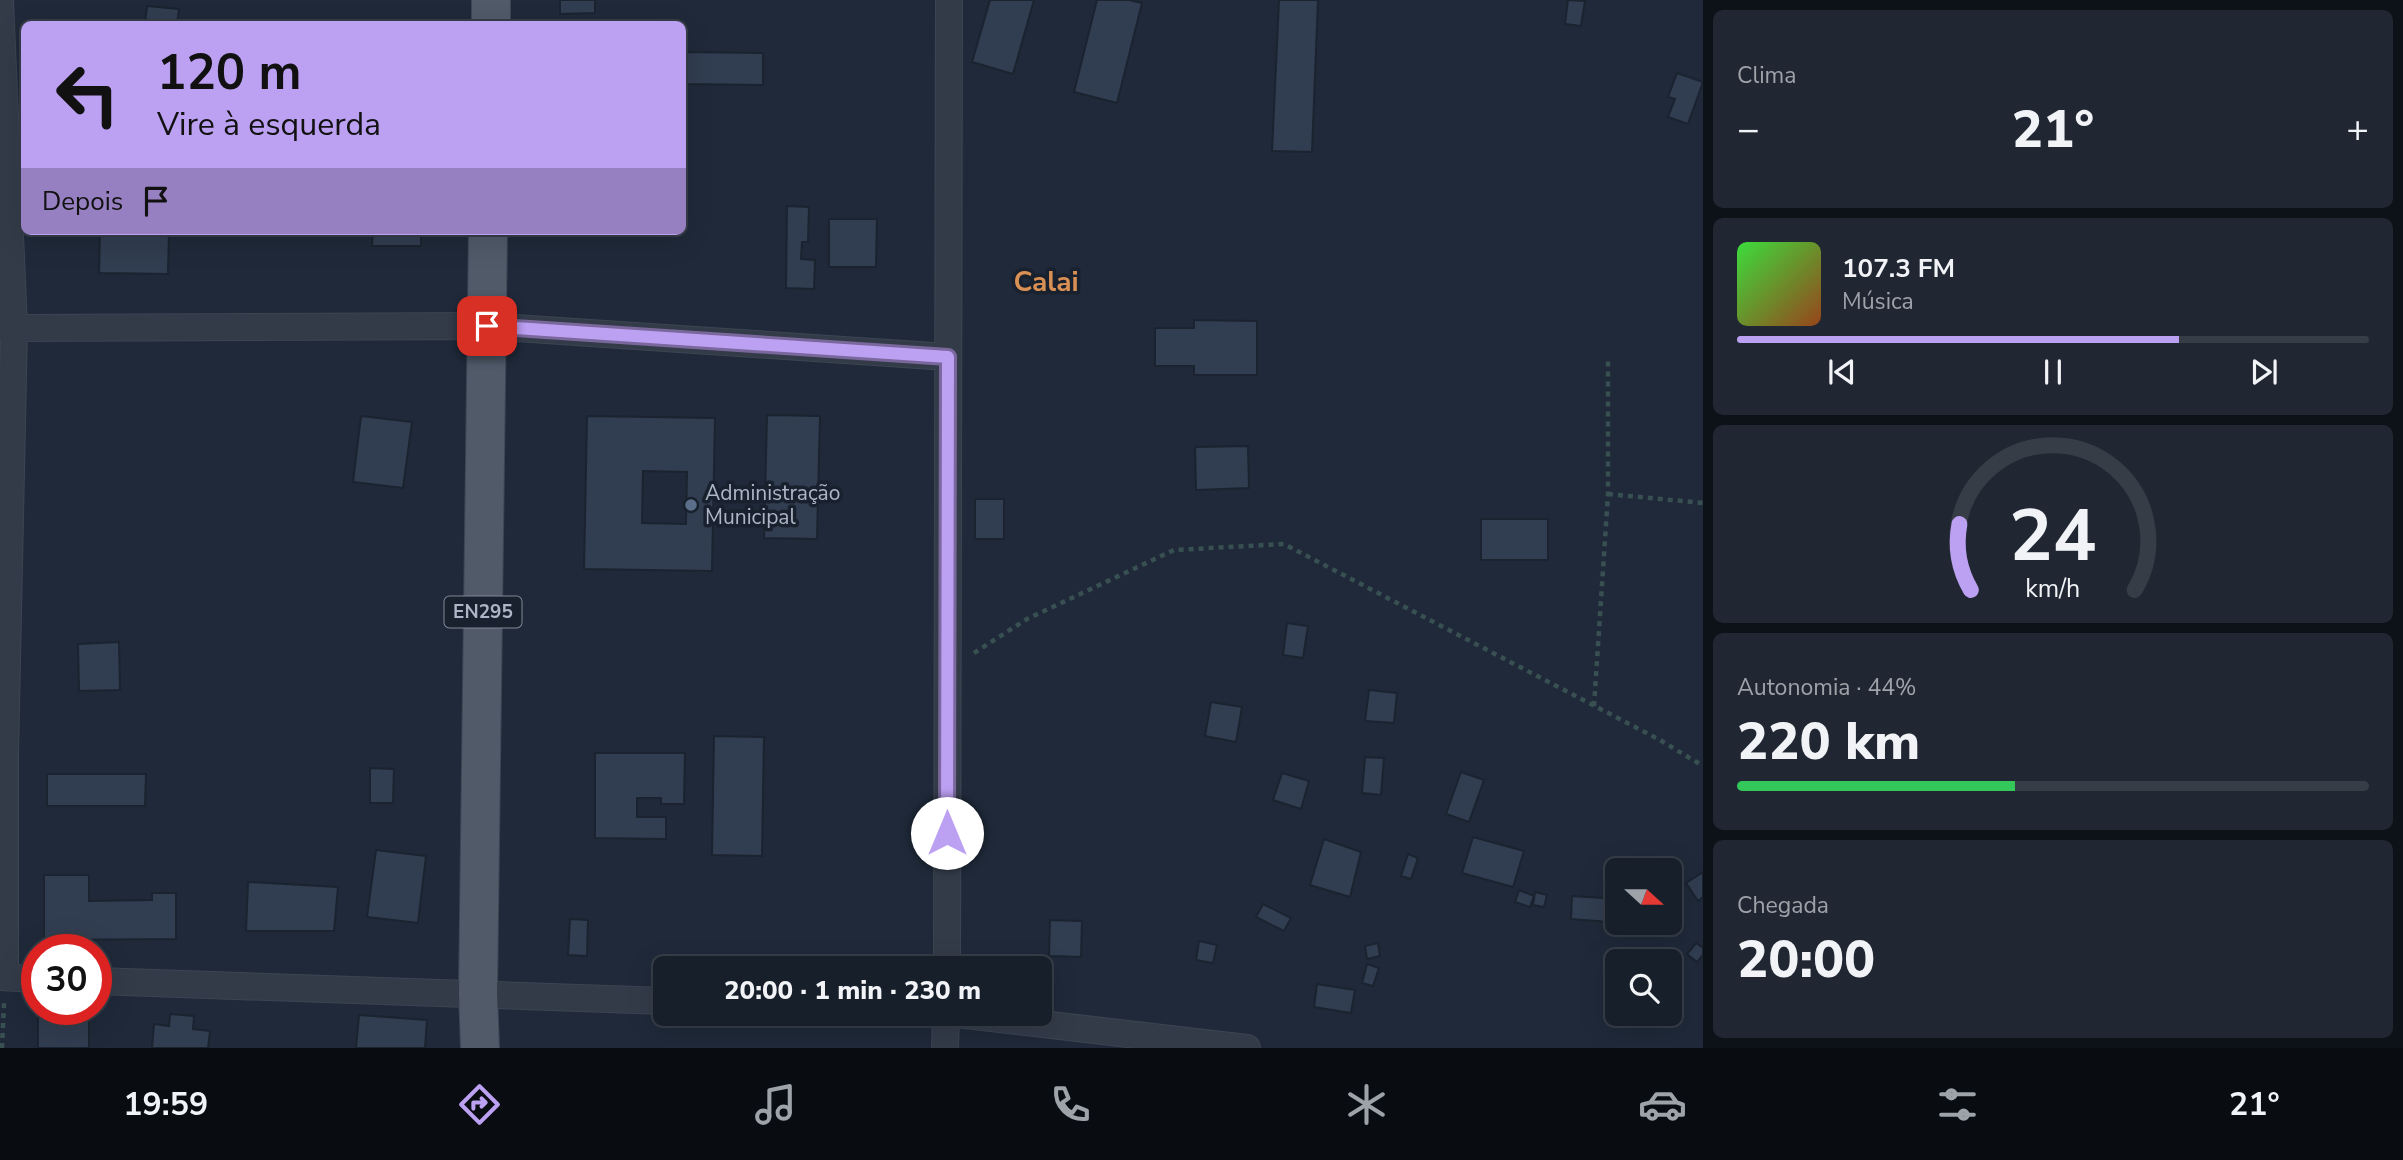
<!DOCTYPE html>
<html lang="pt">
<head>
<meta charset="utf-8">
<style>
	body { margin:0; font-family:"Nunito Sans",sans-serif; background:#202733; color:#f1f3f6; height:100vh; display:flex; flex-direction:column; font-size:26px; white-space:nowrap }
	* { box-sizing:border-box; margin:0 }
	p { font-size:23px; color:#9ea2a9 }
	.icon { flex:none; width:38px; height:38px; fill:none; stroke:currentColor; stroke-width:2; stroke-linecap:round; stroke-linejoin:round }
	.map { position:relative; flex:1; overflow:hidden }
	.panel { display:flex; flex-direction:column; gap:10px; padding:10px; background:#0d1118; width:700px }
	.panel>* { flex:none }
	.guide { position:absolute; left:21px; top:21px; width:665px; height:214px; border-radius:10px; box-shadow:0 7px 28px #0002,0 0 0 2px #363d47; background:#bca0f2; color:#111; overflow:hidden }
	.needle { width:46px; rotate:111deg }
	.tools { position:absolute; left:1605px; top:858px; display:grid; gap:14px }
	.tools a { display:grid; place-items:center; width:77px; height:77px; border-radius:10px; background:#171f2b; box-shadow:0 7px 28px #0002,0 0 0 2px #363d47; font-size:35px }
	.speed { position:absolute; left:21px; top:934px; display:flex; gap:14px; font-size:35px; font-weight:700; text-align:center }
	.speed>* { display:grid; place-content:center; width:91px; height:91px; border-radius:50%; background:#171f2b; box-shadow:0 7px 28px #0002,0 0 0 2px #363d47; line-height:1 }
	.speed .limit { border:10px solid #d22; background:#fff; color:#111 }
	.pin { position:absolute; display:grid; place-items:center; width:60px; height:60px; color:#fff; margin:-30px; border-radius:14px; box-shadow:0 4px 10px #0006 }
	.me { position:absolute; width:77px; margin:-38px; rotate:0deg; stroke-linejoin:round; filter:drop-shadow(0 0 5px #0008) }
	.turn { display:flex; align-items:center; gap:24px; height:147px; padding:0 21px; font-size:32px }
	.turn .icon { width:91px; height:91px; stroke-width:2.5 }
	.turn b { display:block; font-size:49px; line-height:60px }
	.then { display:flex; align-items:center; height:66px; padding:0 21px; background:#0003; gap:14px; font-size:26px }
	.big { font-size:52px; font-weight:800; line-height:1.1 }
	.panel .card { flex:1; display:flex; flex-direction:column; justify-content:center; gap:10px; min-width:0; padding:0 24px; border-radius:10px; background:#202733 }
	.panel .dial { align-items:center; gap:0 }
	.dial svg { height:182px; overflow:visible; fill:none; stroke:#363d47; stroke-width:7; stroke-linecap:round; text-anchor:middle }
	.dial text { fill:#f1f3f6; stroke:none }
	.song { display:flex; align-items:center; gap:21px }
	.cover { width:84px; height:84px; border-radius:10px; background:linear-gradient(135deg,hsl(120 70% 55%),hsl(20 70% 35%)) }
	.played { height:7px; border-radius:4px; background:linear-gradient(90deg,#bca0f2 70%,#363d47 70%) }
	.keys { display:flex; justify-content:space-around; direction:ltr }
	.heat { display:flex; justify-content:space-between; align-items:center; font-size:38px; direction:ltr }
	.charge { height:10px; border-radius:5px; background:linear-gradient(90deg,#34c759 44%,#363d47 0) }
	.trip { position:absolute; left:653px; top:956px; width:399px; height:70px; border-radius:10px; background:#171f2b; box-shadow:0 7px 28px #0002,0 0 0 2px #363d47; font-weight:800; line-height:70px; text-align:center }
	.menu { display:flex; height:112px; justify-content:space-around; align-items:center; background:#090c11; color:#9ea2a9 }
	.menu .icon { width:49px; height:49px }
	.menu .selected { color:#bca0f2 }
	.menu b { font-size:32px; color:#f1f3f6 }
	main { display:flex; flex:1; min-height:0 }
	.map>svg:first-child { display:block }
	.building { fill:#313d50; stroke:#1a232f; stroke-width:2; fill-rule:evenodd }
	.lines { fill:none; stroke-linecap:round; stroke-linejoin:round }
	.minor-casing { stroke:#3c4552; stroke-width:28 }
	.primary-casing { stroke:#3c4552; stroke-width:40 }
	.path { stroke:#395052; stroke-width:4.5; stroke-dasharray:5 5; stroke-linecap:butt }
	.minor { stroke:#333b49; stroke-width:26 }
	.primary { stroke:#505a69; stroke-width:38 }
	.route-casing { stroke:#7a689d; stroke-width:18 }
	.route { stroke:#bca0f2; stroke-width:12 }
	.service-dot { fill:#5c6f8a; stroke:#18212d; stroke-width:2.5 }
	.labels { text-anchor:middle; dominant-baseline:central; stroke-width:7; stroke-linejoin:round; paint-order:stroke }
	.shield { fill:#18212d; stroke:#808998; stroke-width:2 }
	.shield-label { font-size:19px; font-weight:bold; fill:#adb6c6 }
	.poi-label { font-size:21px; fill:#adb6c6; stroke:#18212d; text-anchor:start }
	.district-label { font-size:28px; font-weight:bold; fill:#d99054; stroke:#18212d }
</style>
</head>
<body>
<main>
<div class="map">
<svg width="1703" height="1048" viewBox="0 0 1703 1048">
	<rect width="100%" height="100%" fill="#1f2939"/>
	<g class="building">
		<polygon points="560,0 595,0 595,13 560,14"/>
		<polygon points="990,0 1034,0 1013,74 972,62"/>
		<polygon points="1097,0 1129,0 1142,3 1117,103 1074,92"/>
		<polygon points="1279,0 1318,0 1312,152 1272,151"/>
		<polygon points="1568,0 1585,1 1581,26 1565,24"/>
		<polygon points="147,6 179,9 177,24 145,24"/>
		<polygon points="682,52 763,53 763,85 682,84"/>
		<polygon points="1677,73 1703,82 1688,124 1668,117 1675,99 1668,97"/>
		<polygon points="787,206 809,207 808,242 802,242 801,259 815,260 814,289 786,288"/>
		<polygon points="829,219 877,219 876,267 829,267"/>
		<polygon points="100,231 169,232 168,274 99,273"/>
		<polygon points="373,231 421,231 421,246 372,246"/>
		<polygon points="1194,320 1257,321 1257,375 1194,375 1194,366 1155,366 1155,328 1194,328"/>
		<polygon points="767,415 820,416 817,539 764,538"/>
		<polygon points="361,416 412,422 403,488 353,482"/>
		<path d="M587,416L715,418L712,571L584,569ZM643,471L687,472L686,524L642,523Z"/>
		<polygon points="1248,446 1249,488 1196,490 1195,447"/>
		<rect x="975" y="499" width="29" height="40"/>
		<rect x="1481" y="519" width="67" height="41"/>
		<polygon points="1287,623 1308,626 1303,658 1283,655"/>
		<polygon points="119,642 120,690 79,691 78,644"/>
		<polygon points="1369,690 1397,693 1394,723 1365,721"/>
		<polygon points="1211,702 1242,707 1236,742 1205,736"/>
		<polygon points="714,736 764,737 762,856 712,855"/>
		<polygon points="595,753 685,753 684,804 661,804 661,798 637,798 637,817 666,817 666,839 595,838"/>
		<polygon points="1365,757 1384,758 1381,795 1362,793"/>
		<polygon points="370,768 394,769 393,803 370,803"/>
		<polygon points="1461,772 1484,780 1469,822 1446,814"/>
		<polygon points="1282,773 1309,781 1301,809 1273,800"/>
		<polygon points="47,774 146,774 145,806 47,806"/>
		<polygon points="1473,837 1524,851 1513,887 1462,873"/>
		<polygon points="1324,839 1361,852 1350,897 1310,885"/>
		<polygon points="376,850 426,856 418,923 367,917"/>
		<polygon points="1408,854 1418,858 1411,879 1401,876"/>
		<polygon points="1703,872 1703,897 1698,901 1686,883"/>
		<polygon points="44,875 89,875 89,901 152,900 152,893 176,893 176,939 44,940"/>
		<polygon points="248,882 338,887 334,931 246,931"/>
		<polygon points="1519,890 1534,896 1530,907 1515,902"/>
		<polygon points="1535,892 1547,895 1544,907 1533,905"/>
		<polygon points="1572,896 1617,899 1617,922 1635,924 1571,919"/>
		<polygon points="1263,904 1291,918 1284,931 1256,917"/>
		<polygon points="570,919 588,920 587,956 568,955"/>
		<polygon points="1050,920 1082,921 1081,957 1049,956"/>
		<polygon points="1199,941 1217,945 1213,963 1196,960"/>
		<polygon points="1378,943 1380,956 1367,959 1365,946"/>
		<polygon points="1696,943 1703,948 1703,955 1697,962 1687,954"/>
		<polygon points="1367,964 1379,968 1373,986 1362,983"/>
		<polygon points="1317,984 1355,990 1351,1013 1314,1007"/>
		<rect x="38" y="1010" width="51" height="38"/>
		<polygon points="170,1014 194,1016 193,1029 210,1031 208,1048 152,1048 154,1024 169,1026"/>
		<polygon points="359,1015 427,1020 425,1048 356,1048"/>
	</g>
	<g class="lines">
		<g class="minor-casing">
			<g id="minor">
				<polyline points="0,0 14,328 5,755 5,977"/>
				<polyline points="0,326 14,328 487,326 948,357"/>
				<polyline points="947,968 949,0"/>
				<polyline points="0,977 37,979"/>
				<polyline points="96,981 665,1001"/>
				<polyline points="949,1013 1247,1048"/>
				<polyline points="945,1048 946,1013"/>
			</g>
		</g>
		<g class="primary-casing">
			<g id="primary">
				<polyline points="491,24 491,0"/>
				<polyline points="480,1048 478,993 488,231"/>
			</g>
		</g>
		<g class="path">
			<polyline points="1608,494 1703,503"/>
			<polyline points="974,653 1027,619 1174,550 1284,544 1660,740 1703,766"/>
			<polyline points="1594,706 1608,494 1608,361"/>
			<polyline points="2,1048 4,1003"/>
		</g>
		<use href="#minor" class="minor"/>
		<use href="#primary" class="primary"/>
	</g>
	<g class="lines">
		<g class="route-casing">
			<polyline id="route" points="487,326 948,357 947,833"/>
		</g>
		<use href="#route" class="route"/>
	</g>
	<circle class="service-dot" cx="691" cy="505" r="7"/>
	<g class="labels">
		<rect class="shield" x="444.5" y="596.5" width="77" height="31" rx="5"/>
		<g class="shield-label">
			<text x="483" y="612">EN295</text>
		</g>
		<g class="poi-label">
			<text x="705" y="493">Administração<tspan x="705" dy="24">Municipal</tspan></text>
		</g>
		<g class="district-label">
			<text x="1046" y="282">Calai</text>
		</g>
	</g>
</svg>
<div class="tools">
<a><svg class="needle" viewBox="-14 -14 28 28"><path d="M0-13l5 13h-10z" fill="#e53935"/><path d="M0 13l5-13h-10z" fill="#9ea2a9"/></svg></a>
<a><svg class="icon" aria-label="search" viewBox="0 0 24 24"><circle cx="10" cy="10" r="6"/><path d="M15 15l6 6"/></svg></a>
</div>
<div class="speed"><div class="limit">30</div></div>
<div class="pin" style="left:487px;top:326px;background:#d93025"><svg class="icon" aria-label="arrive" viewBox="0 0 24 24"><path d="M6 21V4h12l-3 4 3 4H6"/></svg></div>
<svg class="me" style="left:947px;top:833px" viewBox="-20 -20 40 40"><circle r="19" fill="#fff"/><path d="M0-13L10 11 0 6-10 11z" fill="#bca0f2"/></svg>
<div class="trip">20:00 · 1 min · 230 m</div>
<div class="guide">
<div class="turn"><svg class="icon" aria-label="left" viewBox="0 0 24 24"><path d="M17 20v-9H6M10 6l-5 5 5 5"/></svg><div><b>120 m</b>Vire à esquerda</div></div>
<div class="then">Depois<svg class="icon" aria-label="arrive" viewBox="0 0 24 24"><path d="M6 21V4h12l-3 4 3 4H6"/></svg></div>
</div>
</div>
<section class="panel">
<div class="card"><p>Clima</p>
<div class="heat"><a>−</a><b class="big">21°</b><a>+</a></div>
</div>
<div class="card">
<div class="song"><i class="cover"></i><div><b>107.3 FM</b><p>Música</p></div></div>
<div class="played"></div>
<div class="keys"><svg class="icon" aria-label="previous" viewBox="0 0 24 24"><path d="M18 5L8 12l10 7zM5 5v14"/></svg><svg class="icon" aria-label="pause" viewBox="0 0 24 24"><path d="M8 5v14M16 5v14"/></svg><svg class="icon" aria-label="next" viewBox="0 0 24 24"><path d="M6 5l10 7-10 7zM19 5v14"/></svg></div>
</div>
<div class="card dial"><svg viewBox="0 0 100 80">
<path d="M14 69A42 42 0 1 1 86 69"/>
<path d="M14 69A42 42 0 0 1 9 40" stroke="#bca0f2"/>
<text x="50" y="56" font-size="32" font-weight="700">24</text>
<text x="50" y="72" font-size="11">km/h</text>
</svg></div>
<div class="card"><p>Autonomia · 44%</p><b class="big">220 km</b><div class="charge"></div></div>
<div class="card"><p>Chegada</p><b class="big">20:00</b></div>
</section>
</main>
<nav class="menu">
<b>19:59</b>
<svg class="icon selected" aria-label="directions" viewBox="0 0 24 24"><path d="M12 3l9 9-9 9-9-9zM9 14v-3h6M13 9l2 2-2 2"/></svg>
<svg class="icon" aria-label="music" viewBox="0 0 24 24"><path d="M9 18V5l10-2v13"/><circle cx="6" cy="18" r="3"/><circle cx="16" cy="16" r="3"/></svg>
<svg class="icon" aria-label="phone" viewBox="0 0 24 24"><path d="M5 4h4l2 5-3 2q2 4 5 5l2-3 5 2v4C11 20 4 13 5 4z"/></svg>
<svg class="icon" aria-label="climate" viewBox="0 0 24 24"><path d="M12 3v18M4 7l16 10M4 17L20 7"/></svg>
<svg class="icon" aria-label="car" viewBox="0 0 24 24"><path d="M5 17H2v-5l4-1 3-4h7l3 4 3 1v5h-3M9 17h6M6 11h13"/><circle cx="7" cy="17" r="2"/><circle cx="17" cy="17" r="2"/></svg>
<svg class="icon" aria-label="filters" viewBox="0 0 24 24"><path d="M4 7h16M4 17h16"/><circle cx="9" cy="7" r="2"/><circle cx="15" cy="17" r="2"/></svg>
<b>21°</b>
</nav>
</body>
</html>
